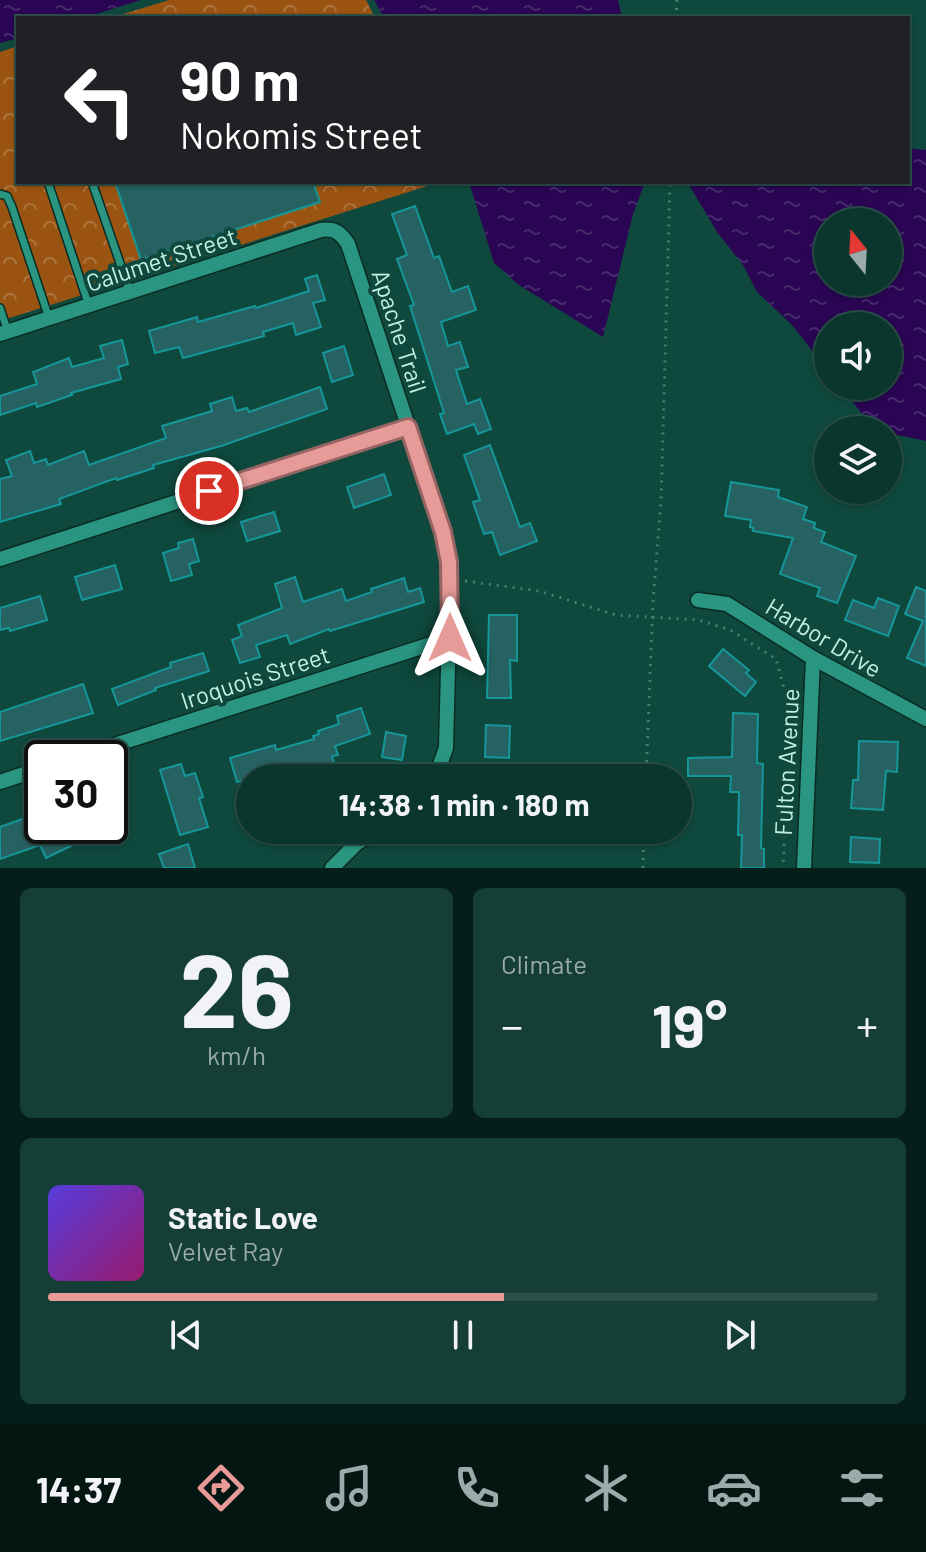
<!DOCTYPE html>
<html lang="en">
<head>
<meta charset="utf-8">
<style>
	body { margin:0; font-family:Barlow,sans-serif; background:#143e36; color:#f1f3f6; height:100vh; display:flex; flex-direction:column; font-size:30px; white-space:nowrap }
	* { box-sizing:border-box; margin:0 }
	p { font-size:26px; color:#9aabaa }
	.icon { flex:none; width:44px; height:44px; fill:none; stroke:currentColor; stroke-width:2; stroke-linecap:round; stroke-linejoin:round }
	.map { position:relative; height:868px; overflow:hidden }
	.drawer { display:flex; flex-direction:column; gap:20px; padding:20px; background:#061e19; flex:1 }
	.drawer>* { flex:none }
	.top-card { position:absolute; left:16px; top:16px; width:894px; height:168px; border-radius:0px; box-shadow:0 2px 6px #0004,0 0 0 2px #2b504a; background:#202124; color:#fff; overflow:hidden }
	.needle { width:52px; rotate:342deg }
	.fabs { position:absolute; left:814px; top:208px; display:grid; gap:16px }
	.fabs a { display:grid; place-items:center; width:88px; height:88px; border-radius:50%; background:#0b362e; box-shadow:0 2px 6px #0004,0 0 0 2px #2b504a; font-size:40px }
	.speed { position:absolute; left:24px; top:740px; display:flex; gap:16px; font-size:40px; font-weight:700; text-align:center }
	.speed>* { display:grid; place-content:center; width:104px; height:104px; border-radius:50%; background:#0b362e; box-shadow:0 2px 6px #0004,0 0 0 2px #2b504a; line-height:1 }
	.speed .limit { border:4px solid #111; border-radius:12px; background:#fff; color:#111 }
	.pin { position:absolute; display:grid; place-items:center; width:68px; height:68px; color:#fff; margin:-34px; border:4px solid #fff; border-radius:50%; box-shadow:0 2px 8px #0007 }
	.me { position:absolute; width:88px; margin:-44px; rotate:0deg; stroke-linejoin:round; filter:drop-shadow(0 0 6px #0008) }
	.turn { display:flex; align-items:center; gap:28px; height:168px; padding:0 32px; font-size:36px }
	.turn .icon { width:104px; height:104px; stroke-width:2.5 }
	.turn b { display:block; font-size:56px; line-height:68px }
	.big { font-size:60px; font-weight:700; line-height:1.1 }
	.drawer .widget { flex:1; display:flex; flex-direction:column; justify-content:center; gap:12px; min-width:0; padding:0 28px; border-radius:12px; background:#143e36 }
	.drawer .dial { align-items:center; gap:0 }
	.dial b { font-size:104px; line-height:1 }
	.song { display:flex; align-items:center; gap:24px }
	.cover { width:96px; height:96px; border-radius:12px; background:linear-gradient(135deg,hsl(250 70% 55%),hsl(320 70% 35%)) }
	.played { height:8px; border-radius:4px; background:linear-gradient(90deg,#e69b98 55%,#2b504a 55%) }
	.keys { display:flex; justify-content:space-around; direction:ltr }
	.heat { display:flex; justify-content:space-between; align-items:center; font-size:44px; direction:ltr }
	.drawer .tiles { flex:1; display:grid; gap:20px; grid-template-columns:1fr 1fr }
	.widget:last-child { grid-column:span 2 }
	.trip { position:absolute; left:236px; top:764px; width:456px; height:80px; border-radius:40px; background:#0b362e; box-shadow:0 2px 6px #0004,0 0 0 2px #2b504a; font-weight:700; line-height:80px; text-align:center }
	.dock { display:flex; height:128px; justify-content:space-around; align-items:center; background:#041612; color:#9aabaa }
	.dock .icon { width:56px; height:56px }
	.dock .selected { color:#e69b98 }
	.dock b { font-size:36px; color:#f1f3f6 }
	.map>svg:first-child { display:block }
	.park { fill:url(#park-crowns) }
	.water { fill:url(#water-ripples); fill-rule:evenodd }
	.building { fill:#276263; stroke:#159799; stroke-width:2 }
	.lines { fill:none; stroke-linecap:round; stroke-linejoin:round }
	.lane-casing { stroke:#0a2b24; stroke-width:10 }
	.street-casing { stroke:#0a2b24; stroke-width:17 }
	.path { stroke:#487e72; stroke-width:3; stroke-dasharray:2 6; stroke-linecap:butt }
	.lane { stroke:#2a9681; stroke-width:7 }
	.street { stroke:#2a9681; stroke-width:14 }
	.route-casing { stroke:#966563; stroke-width:20 }
	.route { stroke:#e69b98; stroke-width:14 }
	.labels { text-anchor:middle; dominant-baseline:central; stroke-width:8; stroke-linejoin:round; paint-order:stroke }
	.street-label { font-size:24px; fill:#c1f0e3; stroke:#0f483d }
</style>
</head>
<body>
<div class="map">
<svg width="926" height="868" viewBox="0 0 926 868">
	<defs>
		<pattern id="park-crowns" width="20" height="18" patternUnits="userSpaceOnUse" patternTransform="scale(2)"><rect width="20" height="18" fill="#9a5311"/><path d="M2 6a3 3 0 1 1 6 0M12 15a3 3 0 1 1 6 0" fill="none" stroke="#aa743f"/></pattern>
		<pattern id="water-ripples" width="26" height="14" patternUnits="userSpaceOnUse" patternTransform="scale(2)"><rect width="26" height="14" fill="#290553"/><path d="M2 4q2-2 4 0t4 0M15 11q2-2 4 0t4 0" fill="none" stroke="#462a6c"/></pattern>
	</defs>
	<rect width="100%" height="100%" fill="#0f483d"/>
	<g class="park">
		<polygon points="169,0 366,0 375,18 110,18"/>
		<polygon points="18,46 18,182 440,182 0,321 0,52"/>
	</g>
	<g class="water">
		<polygon points="0,0 141,0 83,18 18,18 18,38 0,43"/>
		<polygon points="374,0 618,0 622,18 384,18"/>
		<path d="M908,148L926,150V441L888,433V430H875L840,386H888V326H828V371L792,325L757,292L743,265L717,232L688,183L681,182H908ZM828,222H888V282H828Z"/>
		<polygon points="469,182 645,182 633,214 603,337 519,285 494,263"/>
	</g>
	<g class="building">
		<polygon points="115,182 313,182 320,202 141,260"/>
		<polygon points="415,206 434,258 439,256 452,292 468,286 476,310 441,322 448,346 460,342 468,367 456,370 467,404 480,399 491,429 478,434 474,424 447,434 440,414 444,413 410,306 414,305 397,259 407,255 392,214"/>
		<polygon points="317,275 325,300 313,303 321,327 296,335 293,323 263,332 264,336 183,358 179,347 155,353 149,331 197,317 198,322 255,306 256,308 309,291 305,279"/>
		<polygon points="122,340 128,364 118,367 121,379 71,393 72,395 37,407 36,403 0,415 0,396 37,384 33,372 69,358 72,367 104,358 100,346"/>
		<polygon points="344,346 353,375 332,382 323,353"/>
		<polygon points="320,387 327,409 221,446 153,465 154,468 117,480 116,478 59,499 61,504 0,522 0,479 12,476 6,460 30,451 34,463 46,459 48,465 84,451 89,465 166,438 162,426 212,411 210,404 232,397 236,411 247,408 249,412"/>
		<polygon points="490,445 520,527 530,523 537,541 500,555 492,532 484,534 473,502 480,500 464,455"/>
		<polygon points="384,474 391,495 354,508 347,487"/>
		<polygon points="731,482 779,490 778,497 807,507 803,519 815,523 814,528 825,532 821,542 856,556 837,603 817,596 820,588 780,574 793,538 753,531 753,528 750,527 751,520 725,516"/>
		<polygon points="274,512 280,531 247,541 241,522"/>
		<polygon points="193,539 199,561 189,564 192,575 171,581 163,553 179,548 178,543"/>
		<polygon points="115,565 122,589 82,600 75,577"/>
		<polygon points="295,577 303,602 342,589 346,601 372,592 371,589 404,578 408,592 420,588 424,602 330,631 329,629 290,644 287,635 256,645 260,657 240,663 232,640 242,636 238,625 282,608 275,584"/>
		<polygon points="916,587 926,591 926,666 907,658 923,621 905,614"/>
		<polygon points="40,596 47,620 10,631 9,628 0,630 0,608"/>
		<polygon points="878,598 899,606 888,636 845,620 853,600 874,608"/>
		<polygon points="489,615 517,615 517,661 510,660 511,698 487,698"/>
		<polygon points="723,649 749,670 746,673 756,682 745,696 709,666"/>
		<polygon points="203,653 209,671 155,688 156,690 118,705 112,689 171,667 170,663"/>
		<polygon points="83,684 93,713 0,741 0,712"/>
		<polygon points="361,708 370,734 335,746 338,755 332,756 334,763 321,767 325,778 291,778 288,768 237,782 230,758 275,745 276,750 314,739 313,736 319,734 318,731 339,724 337,716"/>
		<polygon points="733,713 758,714 757,763 763,764 761,848 764,849 764,868 741,868 742,835 738,835 739,792 730,792 731,776 688,776 688,758 732,757"/>
		<polygon points="486,725 510,726 509,758 485,757"/>
		<polygon points="386,732 406,736 402,760 382,757"/>
		<polygon points="859,741 898,742 897,772 886,771 883,810 851,808 853,780 858,780"/>
		<polygon points="181,764 185,776 195,773 203,797 199,798 208,827 180,835 160,770"/>
		<polygon points="22,819 26,831 37,826 109,826 110,828 69,842 71,846 46,858 40,845 0,859 0,827"/>
		<polygon points="288,830 332,830 333,834 292,845"/>
		<polygon points="851,837 880,839 879,863 850,862"/>
		<polygon points="188,844 195,868 164,868 159,854"/>
	</g>
	<g class="lines">
		<g class="lane-casing">
			<g id="lane">
				<polyline points="48,182 89,306"/>
				<polyline points="92,182 130,292"/>
				<polyline points="0,194 7,196 12,207 49,318"/>
				<polyline points="0,308 8,332"/>
			</g>
		</g>
		<g class="street-casing">
			<g id="street">
				<path d="M0,334L321,230C335,228 341,233 348,244L443,532L449,562L450,590L446,748L435,778"/>
				<polyline points="0,559 408,427"/>
				<polyline points="698,600 727,604 813,658 926,719"/>
				<polyline points="74,758 450,638"/>
				<polyline points="0,782 42,768"/>
				<polyline points="332,868 357,843 380,830"/>
				<polyline points="804,868 813,658"/>
			</g>
		</g>
		<g class="path">
			<polyline points="676,18 677,0"/>
			<polyline points="465,581 539,591 616,615 699,620 730,630 776,659 785,692 790,717 783,868"/>
			<polyline points="646,778 653,602 661,502 670,182"/>
			<polyline points="643,868 644,830"/>
		</g>
		<use href="#lane" class="lane"/>
		<use href="#street" class="street"/>
	</g>
	<g class="lines">
		<g class="route-casing">
			<polyline id="route" points="209,491 408,427 443,532 449,562 450,638"/>
		</g>
		<use href="#route" class="route"/>
	</g>
	<g class="labels">
		<g class="street-label">
			<text transform="translate(161 259) rotate(-18)">Calumet Street</text>
			<text transform="translate(400 331) rotate(72)">Apache Trail</text>
			<text transform="translate(824 637) rotate(31)">Harbor Drive</text>
			<text transform="translate(255 677) rotate(-18)">Iroquois Street</text>
			<text transform="translate(786 762) rotate(-87)">Fulton Avenue</text>
		</g>
	</g>
</svg>
<div class="fabs">
<a><svg class="needle" viewBox="-14 -14 28 28"><path d="M0-13l5 13h-10z" fill="#e53935"/><path d="M0 13l5-13h-10z" fill="#9aabaa"/></svg></a>
<a><svg class="icon" aria-label="sound" viewBox="0 0 24 24"><path d="M4 9h4l5-4v14l-5-4H4zM17 9q2 3 0 6"/></svg></a>
<a><svg class="icon" aria-label="layers" viewBox="0 0 24 24"><path d="M12 4l9 5-9 5-9-5zM3 14l9 5 9-5"/></svg></a>
</div>
<div class="speed"><div class="limit">30</div></div>
<div class="pin" style="left:209px;top:491px;background:#d93025"><svg class="icon" aria-label="arrive" viewBox="0 0 24 24"><path d="M6 21V4h12l-3 4 3 4H6"/></svg></div>
<svg class="me" style="left:450px;top:638px" viewBox="-20 -20 40 40"><path d="M0-17L14 15 0 8-14 15z" fill="#e69b98" stroke="#fff" stroke-width="4"/></svg>
<div class="trip">14:38 · 1 min · 180 m</div>
<div class="top-card">
<div class="turn"><svg class="icon" aria-label="left" viewBox="0 0 24 24"><path d="M17 20v-9H6M10 6l-5 5 5 5"/></svg><div><b>90 m</b>Nokomis Street</div></div>
</div>
</div>
<section class="drawer">
<div class="tiles">
<div class="widget dial"><b>26</b><p>km/h</p></div>
<div class="widget"><p>Climate</p>
<div class="heat"><a>−</a><b class="big">19°</b><a>+</a></div>
</div>
<div class="widget">
<div class="song"><i class="cover"></i><div><b>Static Love</b><p>Velvet Ray</p></div></div>
<div class="played"></div>
<div class="keys"><svg class="icon" aria-label="previous" viewBox="0 0 24 24"><path d="M18 5L8 12l10 7zM5 5v14"/></svg><svg class="icon" aria-label="pause" viewBox="0 0 24 24"><path d="M8 5v14M16 5v14"/></svg><svg class="icon" aria-label="next" viewBox="0 0 24 24"><path d="M6 5l10 7-10 7zM19 5v14"/></svg></div>
</div>
</div>
</section>
<nav class="dock">
<b>14:37</b>
<svg class="icon selected" aria-label="directions" viewBox="0 0 24 24"><path d="M12 3l9 9-9 9-9-9zM9 14v-3h6M13 9l2 2-2 2"/></svg>
<svg class="icon" aria-label="music" viewBox="0 0 24 24"><path d="M9 18V5l10-2v13"/><circle cx="6" cy="18" r="3"/><circle cx="16" cy="16" r="3"/></svg>
<svg class="icon" aria-label="phone" viewBox="0 0 24 24"><path d="M5 4h4l2 5-3 2q2 4 5 5l2-3 5 2v4C11 20 4 13 5 4z"/></svg>
<svg class="icon" aria-label="climate" viewBox="0 0 24 24"><path d="M12 3v18M4 7l16 10M4 17L20 7"/></svg>
<svg class="icon" aria-label="car" viewBox="0 0 24 24"><path d="M5 17H2v-5l4-1 3-4h7l3 4 3 1v5h-3M9 17h6M6 11h13"/><circle cx="7" cy="17" r="2"/><circle cx="17" cy="17" r="2"/></svg>
<svg class="icon" aria-label="filters" viewBox="0 0 24 24"><path d="M4 7h16M4 17h16"/><circle cx="9" cy="7" r="2"/><circle cx="15" cy="17" r="2"/></svg>
</nav>
</body>
</html>
